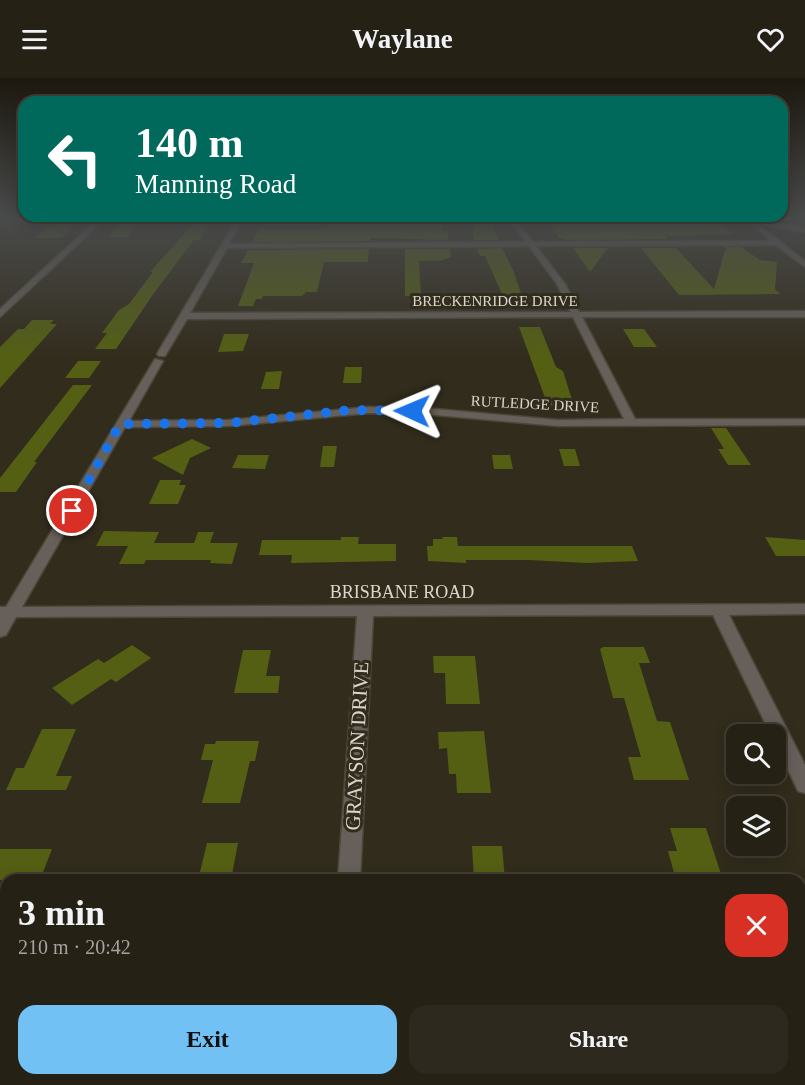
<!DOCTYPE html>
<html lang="en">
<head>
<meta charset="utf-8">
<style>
  body { margin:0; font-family:Georgia,serif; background:#2e291e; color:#f1f3f6; height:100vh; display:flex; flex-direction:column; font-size:22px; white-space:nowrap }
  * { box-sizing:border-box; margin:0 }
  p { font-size:20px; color:#a4a3a0 }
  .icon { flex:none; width:33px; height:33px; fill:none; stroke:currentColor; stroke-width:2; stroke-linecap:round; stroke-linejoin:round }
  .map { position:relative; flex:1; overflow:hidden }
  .details { position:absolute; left:0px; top:796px; width:806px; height:212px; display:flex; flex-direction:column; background:#262115; border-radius:18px 18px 0 0; box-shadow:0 3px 15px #0003,0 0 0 2px #423e34 }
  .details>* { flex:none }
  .top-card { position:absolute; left:18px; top:18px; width:770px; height:126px; border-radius:18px; box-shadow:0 3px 15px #0003,0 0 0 2px #423e34; background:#00695c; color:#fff; overflow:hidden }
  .tools { position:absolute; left:726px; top:646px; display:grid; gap:12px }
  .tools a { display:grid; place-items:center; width:60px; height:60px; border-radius:12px; background:#262115; box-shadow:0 3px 15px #0003,0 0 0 2px #423e34; font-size:30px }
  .pin { position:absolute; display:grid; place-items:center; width:51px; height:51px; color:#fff; margin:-26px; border:3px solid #fff; border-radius:50%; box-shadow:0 2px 6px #0007 }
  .me { position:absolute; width:66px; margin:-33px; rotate:271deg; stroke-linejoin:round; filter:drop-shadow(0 0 4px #0008) }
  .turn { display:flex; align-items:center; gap:21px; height:126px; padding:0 18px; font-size:27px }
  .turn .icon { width:78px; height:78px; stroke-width:2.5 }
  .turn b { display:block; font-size:42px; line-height:51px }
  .round { display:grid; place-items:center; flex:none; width:63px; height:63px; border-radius:18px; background:#2e291e }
  .head { display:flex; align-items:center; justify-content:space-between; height:102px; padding:0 18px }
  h1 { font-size:36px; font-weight:600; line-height:45px }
  .button { display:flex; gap:12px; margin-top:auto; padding:12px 18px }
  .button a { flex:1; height:69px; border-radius:18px; background:#71c1f5; color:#111; font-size:24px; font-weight:600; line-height:69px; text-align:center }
  .button a+a { background:#2e291e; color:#f1f3f6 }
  header { display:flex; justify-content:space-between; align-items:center; height:78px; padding:0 18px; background:#262115; font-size:27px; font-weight:600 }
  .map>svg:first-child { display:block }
  .building { fill:#545f13 }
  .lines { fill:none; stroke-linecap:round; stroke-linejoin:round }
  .minor-casing { stroke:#4d4738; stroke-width:3 }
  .minor { fill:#665f5a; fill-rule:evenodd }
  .route { stroke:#1a73e8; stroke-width:10; stroke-dasharray:0 18 }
  .labels { text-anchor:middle; stroke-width:6; stroke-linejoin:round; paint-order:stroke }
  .far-street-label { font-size:15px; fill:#dad6cd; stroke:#322c1c }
  .street-label { font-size:18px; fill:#dad6cd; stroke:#322c1c }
  .near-street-label { font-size:21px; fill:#dad6cd; stroke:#322c1c }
</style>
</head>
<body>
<header><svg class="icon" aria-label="menu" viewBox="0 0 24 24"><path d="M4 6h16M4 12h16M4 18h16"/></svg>Waylane<svg class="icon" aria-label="heart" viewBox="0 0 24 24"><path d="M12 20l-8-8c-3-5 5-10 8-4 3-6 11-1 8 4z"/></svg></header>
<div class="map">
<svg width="805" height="1007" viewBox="0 0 805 1007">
  <rect width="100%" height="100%" fill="#322c1c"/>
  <g class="building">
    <polygon points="199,139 215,139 200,162 194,162 154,215 116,271 95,271 107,255 102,255 119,232 129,226 153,194 150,194"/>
    <polygon points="345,139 382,142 382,139 440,139 442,153 447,153 449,162 378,160 370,160 370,163 252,164 259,151 322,151"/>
    <polygon points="606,139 611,144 627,139 713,139 733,156 665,158 668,161 567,162 559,160 549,144 550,140"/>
    <polygon points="56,142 82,142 61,160 35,160"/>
    <polygon points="472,142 489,142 499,162 474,162"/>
    <polygon points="121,145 139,145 127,159 108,159"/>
    <polygon points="726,169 741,169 760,182 777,184 775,211 780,216 679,217 641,170 676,170 714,211"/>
    <polygon points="502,170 513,192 523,221 503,218 485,178 480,178 477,171"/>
    <polygon points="573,170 608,170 590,194"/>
    <polygon points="369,171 368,184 324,184 317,214 306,214 302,218 263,218 262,221 256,221 253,228 238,228 254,185 241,185 248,172"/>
    <polygon points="405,171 450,171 451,179 440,183 419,183 421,218 405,218"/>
    <polygon points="32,242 54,242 50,246 57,246 0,310 0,269 18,251 24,251"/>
    <polygon points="519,249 540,249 556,289 563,293 574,328 548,328"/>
    <polygon points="623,251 644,251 657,269 634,269"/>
    <polygon points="224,256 249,256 243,273 218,274"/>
    <polygon points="78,283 101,283 89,300 65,300"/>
    <polygon points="345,289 362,289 361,305 343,305"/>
    <polygon points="282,293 279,311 261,311 266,294"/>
    <polygon points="73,307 92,307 34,384 37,384 16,414 0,414 0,400"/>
    <polygon points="711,350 726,350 751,387 728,387 718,371 724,371"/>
    <polygon points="192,361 211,370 190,380 183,397 152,380"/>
    <polygon points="323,368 337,368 334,389 320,389"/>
    <polygon points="559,371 575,371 580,388 564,388"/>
    <polygon points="238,377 269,377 265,391 232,390"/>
    <polygon points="492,377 510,377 513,391 494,391"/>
    <polygon points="160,402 181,402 179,407 186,407 178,426 149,426"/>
    <polygon points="104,453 159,454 154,465 194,465 198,454 214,454 210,465 238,465 232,486 210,485 211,482 146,482 144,486 119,486 128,468 96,468"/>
    <polygon points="341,459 359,459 358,466 396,466 396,483 291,485 292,477 259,477 262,462 341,462"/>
    <polygon points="442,459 457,459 458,468 632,468 638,483 586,485 529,482 466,482 466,485 428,483 427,468 433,468 433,461 443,461"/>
    <polygon points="765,459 805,462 805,478 776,478"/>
    <polygon points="132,567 151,580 116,604 111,601 72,627 52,610 98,581 104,585"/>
    <polygon points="603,569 644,569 650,585 639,585 657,643 670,644 689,702 634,702 628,679 641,679 624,620 613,620 600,571"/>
    <polygon points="243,572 271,572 266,598 280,598 278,615 234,615"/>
    <polygon points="433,578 475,578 480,626 446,626 445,595 434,595"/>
    <polygon points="42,651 76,651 56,698 72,698 66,712 6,712 16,690 24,690"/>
    <polygon points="484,653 491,715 457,715 456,696 449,696 447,670 439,671 438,654"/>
    <polygon points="216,663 259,663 255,683 250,683 240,725 202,725 213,682 201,682 205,666 215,666"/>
    <polygon points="670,750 706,750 723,802 676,802 668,773 677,773"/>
    <polygon points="207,765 238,765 231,802 198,802"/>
    <polygon points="472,768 502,768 505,802 474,802"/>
    <polygon points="0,771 52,771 40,802 0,802"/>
  </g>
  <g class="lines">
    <g class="minor-casing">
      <g id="minor">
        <polygon points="100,139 107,139 0,239 0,231"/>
        <path d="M 238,139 L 244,139 L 229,166 L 526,164 L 507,139 L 513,139 L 533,164 L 771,163 L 742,139 L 805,150 L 805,154 L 758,146 L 805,183 L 805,189 L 776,167 L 536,168 L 565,206 L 579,234 L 805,233 L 805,239 L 582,239 L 635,341 L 805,341 L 805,347 L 558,348 L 424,336 L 369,335 L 229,348 L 125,349 L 22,529 L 805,526 L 805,536 L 729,537 L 805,687 L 805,715 L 798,713 L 776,666 L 776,657 L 771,657 L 713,537 L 373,538 L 360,802 L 338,802 L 357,538 L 16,539 L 6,557 L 0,559 L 0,529 L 6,529 L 155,281 L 163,283 L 129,343 L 229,342 L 369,329 L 424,330 L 558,342 L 624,341 L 573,239 L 187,241 L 165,278 L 159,278 L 157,276 ZM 529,168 L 557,206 L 571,234 L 190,235 L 227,170 Z"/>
        <rect x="325" y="1002" width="26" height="5"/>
      </g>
    </g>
    <use href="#minor" class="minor"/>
  </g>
  <linearGradient id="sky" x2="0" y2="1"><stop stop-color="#1c180f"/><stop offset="0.5" stop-color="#494b4b"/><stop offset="1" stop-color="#494b4b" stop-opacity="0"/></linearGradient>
  <rect width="805" height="280" fill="url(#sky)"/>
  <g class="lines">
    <polyline class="route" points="72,433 120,346 229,345 351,332 412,333"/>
  </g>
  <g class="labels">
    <g class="far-street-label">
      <text x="495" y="228">BRECKENRIDGE DRIVE</text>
      <text transform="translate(535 326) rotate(3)" y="5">RUTLEDGE DRIVE</text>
    </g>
    <g class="street-label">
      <text x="402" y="520">BRISBANE ROAD</text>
    </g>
    <g class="near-street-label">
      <text transform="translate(357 668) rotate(-87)" y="7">GRAYSON DRIVE</text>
    </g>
  </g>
</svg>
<div class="tools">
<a><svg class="icon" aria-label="search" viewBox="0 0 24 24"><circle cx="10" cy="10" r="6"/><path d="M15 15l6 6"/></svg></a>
<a><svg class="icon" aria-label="layers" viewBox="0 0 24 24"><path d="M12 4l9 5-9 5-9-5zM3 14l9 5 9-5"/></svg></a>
</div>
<div class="pin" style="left:72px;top:433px;background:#d93025"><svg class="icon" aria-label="arrive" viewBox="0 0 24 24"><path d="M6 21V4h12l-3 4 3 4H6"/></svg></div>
<svg class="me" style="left:412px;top:333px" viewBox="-20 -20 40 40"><path d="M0-17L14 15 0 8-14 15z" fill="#1a73e8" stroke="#fff" stroke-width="4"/></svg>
<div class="top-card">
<div class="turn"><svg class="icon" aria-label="left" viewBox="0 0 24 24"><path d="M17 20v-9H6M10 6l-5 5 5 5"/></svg><div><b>140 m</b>Manning Road</div></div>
</div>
<section class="details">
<div class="head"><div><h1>3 min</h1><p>210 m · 20:42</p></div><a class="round" style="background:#d93025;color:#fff"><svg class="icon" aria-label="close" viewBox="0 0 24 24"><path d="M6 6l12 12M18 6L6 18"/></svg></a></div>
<div class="button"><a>Exit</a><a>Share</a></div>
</section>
</div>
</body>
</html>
